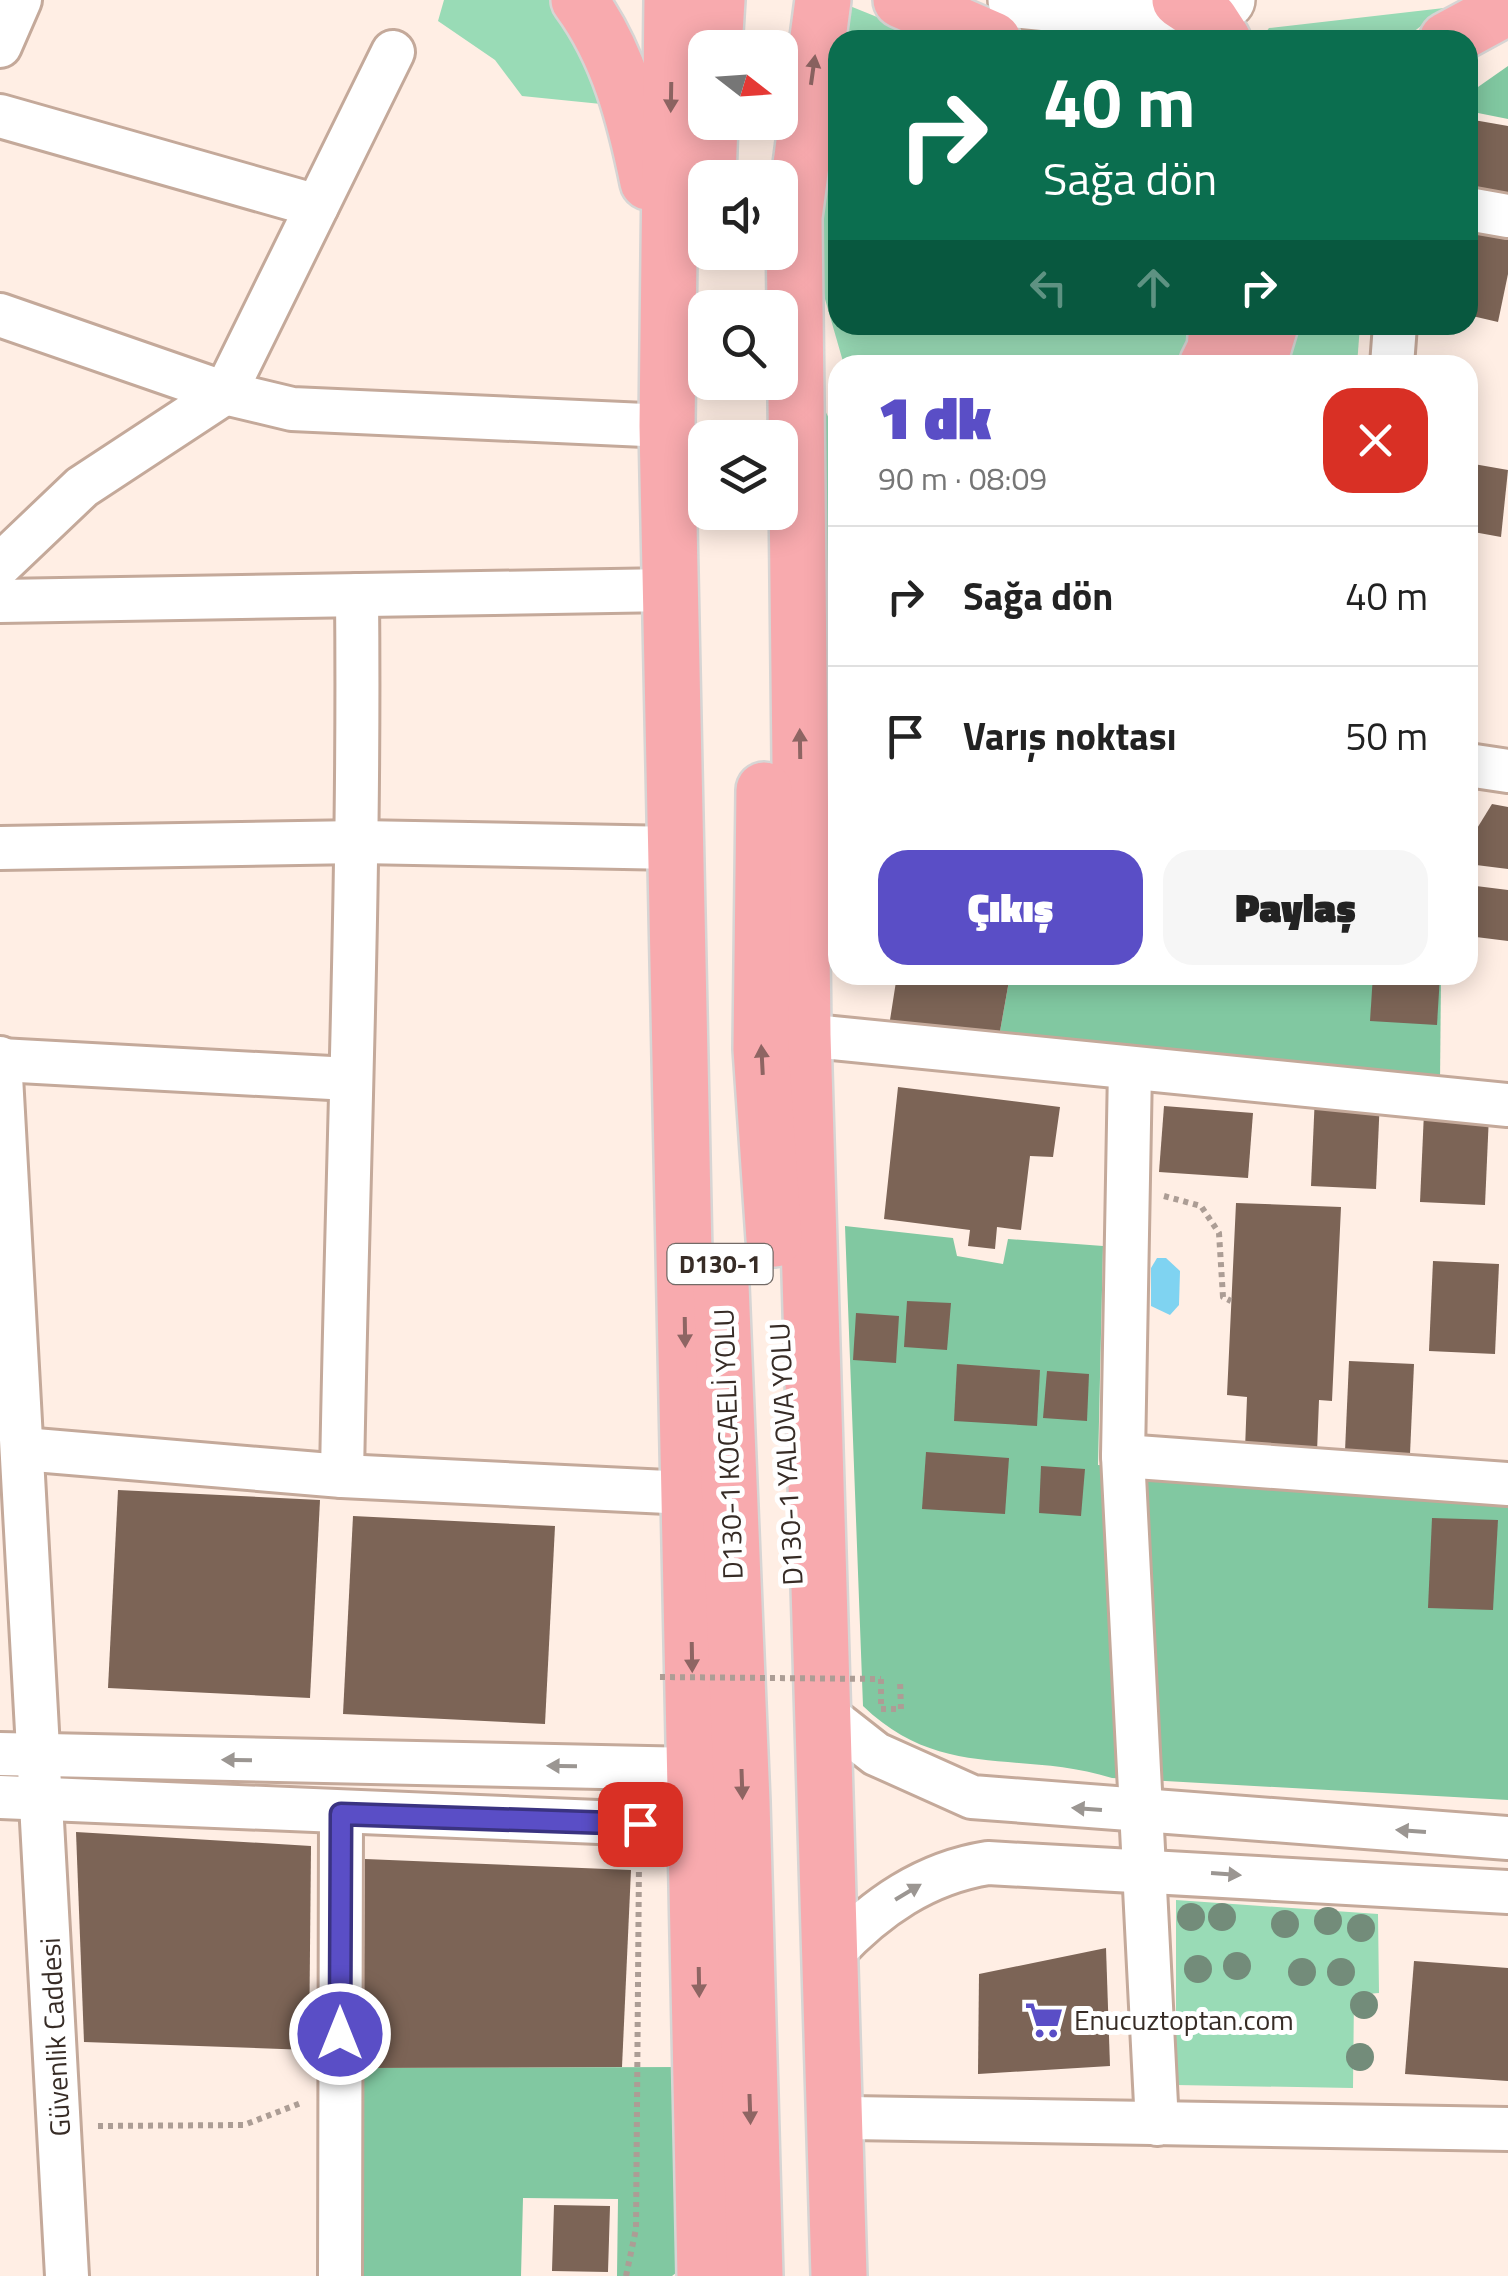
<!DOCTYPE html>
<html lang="tr">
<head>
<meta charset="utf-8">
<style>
  body { margin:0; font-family:"Titillium Web",sans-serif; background:#f6f6f6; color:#222; height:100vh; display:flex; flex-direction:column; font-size:38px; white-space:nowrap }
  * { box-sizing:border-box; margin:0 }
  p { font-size:32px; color:#767676 }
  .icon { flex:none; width:55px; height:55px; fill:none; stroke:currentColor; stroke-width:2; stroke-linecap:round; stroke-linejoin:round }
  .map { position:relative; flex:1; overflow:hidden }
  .side { position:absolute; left:828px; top:355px; width:650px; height:630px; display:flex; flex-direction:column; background:#fff; border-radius:30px; box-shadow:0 5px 25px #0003 }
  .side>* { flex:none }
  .banner { position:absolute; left:828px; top:30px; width:650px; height:305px; border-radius:30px; box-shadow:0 5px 25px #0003; background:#0b6e4f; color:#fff; overflow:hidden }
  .needle { width:65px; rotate:107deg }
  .controls { position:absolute; left:688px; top:30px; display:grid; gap:20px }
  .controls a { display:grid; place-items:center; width:110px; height:110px; border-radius:20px; background:#fff; box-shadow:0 5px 25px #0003; font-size:50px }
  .pin { position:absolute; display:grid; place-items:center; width:85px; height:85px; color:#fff; margin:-42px; border-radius:20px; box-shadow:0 5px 15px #0006 }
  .me { position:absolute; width:110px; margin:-55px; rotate:0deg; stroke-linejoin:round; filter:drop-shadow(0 0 8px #0008) }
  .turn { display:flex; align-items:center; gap:35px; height:210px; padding:0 50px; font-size:45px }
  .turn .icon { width:130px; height:130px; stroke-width:2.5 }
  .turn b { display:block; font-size:70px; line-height:85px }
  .lanes { display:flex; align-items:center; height:95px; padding:0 50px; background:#0003; justify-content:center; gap:50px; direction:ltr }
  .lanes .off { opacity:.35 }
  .round { display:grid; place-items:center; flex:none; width:105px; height:105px; border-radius:30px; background:#f6f6f6 }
  .overview { display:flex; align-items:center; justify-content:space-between; height:170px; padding:0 50px }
  h1 { font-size:60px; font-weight:800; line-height:75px; color:#5a4ec6 }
  .cta { display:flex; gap:20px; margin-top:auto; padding:20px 50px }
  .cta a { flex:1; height:115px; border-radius:30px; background:#5a4ec6; color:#fff; font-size:40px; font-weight:800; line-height:115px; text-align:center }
  .cta a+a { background:#f6f6f6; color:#222 }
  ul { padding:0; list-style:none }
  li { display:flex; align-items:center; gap:30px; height:140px; padding:0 50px; border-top:2px solid #e0e0e0 }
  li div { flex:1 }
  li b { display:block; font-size:38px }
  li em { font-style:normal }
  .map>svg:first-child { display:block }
  .green { fill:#99dbb6 }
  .forest { fill:#81c8a1 }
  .water { fill:#7fd3f1 }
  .building { fill:#7c6456 }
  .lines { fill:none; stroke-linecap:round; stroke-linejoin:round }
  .minor-casing { stroke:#c4a99a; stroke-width:48 }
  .secondary-casing { stroke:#c4a99a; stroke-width:60 }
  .trunk-casing { stroke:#d7d5d4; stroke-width:60 }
  .path { stroke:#ac9d95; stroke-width:6; stroke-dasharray:5 5; stroke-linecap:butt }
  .minor { stroke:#fff; stroke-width:42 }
  .secondary { stroke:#fff; stroke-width:55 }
  .trunk { stroke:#f8aaae; stroke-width:55 }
  .path-bridge { stroke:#ac9d95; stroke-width:6; stroke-dasharray:5 5; stroke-linecap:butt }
  .tree { fill:#738c7a }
  .oneway { fill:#8e6563 }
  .oneway2 { fill:#9b9692 }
  .route-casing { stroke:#3a3381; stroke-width:25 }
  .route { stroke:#5a4ec6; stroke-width:18 }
  .labels { text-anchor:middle; stroke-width:10; stroke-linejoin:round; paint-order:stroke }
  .shield { fill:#fff; stroke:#736b67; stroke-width:2.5 }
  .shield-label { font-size:25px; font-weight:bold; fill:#372c26 }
  .street-label { font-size:28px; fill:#372c26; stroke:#fff }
  .poi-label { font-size:28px; fill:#372c26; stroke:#fff; text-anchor:start }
</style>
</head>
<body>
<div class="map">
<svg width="1508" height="2276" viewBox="0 0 1508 2276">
  <rect width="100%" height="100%" fill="#ffeee4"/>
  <g class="green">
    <polygon points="444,0 555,0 611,105 522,96 495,60 438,21"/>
    <polygon points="835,0 934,40 838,40 838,325 1194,325 1181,365 844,365 825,299 811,221"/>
    <polygon points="1444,8 1403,40 1260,40 1269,28"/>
    <polygon points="1298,325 1360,325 1357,365 1284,365"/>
    <polygon points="816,393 837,434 838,717 822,747"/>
    <polygon points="1176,1900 1378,1914 1379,1993 1354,1995 1353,2088 1176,2085"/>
  </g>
  <g class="forest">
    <polygon points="1508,66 1508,119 1468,111 1468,94"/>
    <polygon points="1010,975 1441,975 1440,1083 999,1037"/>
    <path d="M 845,1226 L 953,1238 L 957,1256 L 1003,1264 L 1008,1239 L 1103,1246 L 1098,1465 L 1508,1497 L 1508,1800 L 1112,1778 C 1019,1749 942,1782 863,1706 Z"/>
    <polygon points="690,2067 689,2263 672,2276 617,2276 618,2199 523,2198 521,2276 357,2276 363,2068"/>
  </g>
  <polygon class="water" points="1157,1258 1166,1258 1180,1271 1179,1305 1170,1315 1151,1306 1151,1268"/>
  <g class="building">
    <polygon points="1468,119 1508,126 1508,194 1468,187"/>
    <polygon points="1468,231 1508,240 1508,274 1498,322 1468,315"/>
    <polygon points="1468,463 1508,470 1501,537 1468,531"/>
    <polygon points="1492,804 1508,807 1508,869 1468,864 1468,843"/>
    <polygon points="1468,885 1508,890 1508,941 1468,936"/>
    <polygon points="897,975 1010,975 999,1037 890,1020"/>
    <polygon points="1373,975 1440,975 1437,1025 1370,1021"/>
    <polygon points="898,1087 1060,1107 1053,1157 1030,1156 1021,1230 997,1227 995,1249 968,1246 970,1230 884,1219"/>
    <polygon points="1315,1095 1380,1098 1376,1189 1311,1186"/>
    <polygon points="1164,1106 1253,1113 1248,1178 1159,1172"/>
    <polygon points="1424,1112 1489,1115 1485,1205 1420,1202"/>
    <polygon points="1236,1203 1341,1207 1332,1401 1319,1400 1317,1452 1245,1449 1247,1397 1227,1395"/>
    <polygon points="1433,1261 1499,1264 1495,1354 1429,1351"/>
    <polygon points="907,1301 951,1303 947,1350 904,1347"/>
    <polygon points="856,1313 899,1316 896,1363 853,1360"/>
    <polygon points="1349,1361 1414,1364 1410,1454 1345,1451"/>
    <polygon points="957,1364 1040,1370 1037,1426 954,1421"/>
    <polygon points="1047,1371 1089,1374 1087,1421 1043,1418"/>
    <polygon points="926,1452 1009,1458 1005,1514 922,1509"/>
    <polygon points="1041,1466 1085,1469 1081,1516 1039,1513"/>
    <polygon points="118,1490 320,1500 310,1698 108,1688"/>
    <polygon points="353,1516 555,1526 545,1724 343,1714"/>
    <polygon points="1432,1518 1498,1520 1493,1610 1428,1608"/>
    <polygon points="76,1832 311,1846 309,2050 84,2042"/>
    <polygon points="365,1859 631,1870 622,2067 363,2068"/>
    <polygon points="1106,1948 1110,2066 978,2074 979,1974"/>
    <polygon points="1414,1961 1508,1968 1508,2081 1405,2074"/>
    <polygon points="554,2205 610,2206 608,2272 552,2271"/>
  </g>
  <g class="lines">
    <g class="minor-casing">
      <g id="minor">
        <polyline points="0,46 20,0"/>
        <polyline points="0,116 317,206"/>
        <polyline points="1468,209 1508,216"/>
        <polyline points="0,315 225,393 292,409 667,426"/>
        <polyline points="1392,365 1395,325"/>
        <polyline points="0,565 82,487 225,393 393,52"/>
        <polyline points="0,601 670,590"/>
        <polyline points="1468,765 1508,771"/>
        <polyline points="0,848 359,842 675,848"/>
        <polyline points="803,1035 1508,1105"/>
        <polyline points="0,1058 67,2276"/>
        <polyline points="0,1060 349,1079"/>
        <polyline points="1130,1068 1123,1456 1157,2124"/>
        <polyline points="23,1449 342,1476 688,1493"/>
        <polyline points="1123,1456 1508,1484"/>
        <path d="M 342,1476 C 347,1182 360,889 357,595"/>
        <polyline points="825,1714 876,1754 972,1797 1508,1838"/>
        <polyline points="0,1754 694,1769"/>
        <polyline points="0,1797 695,1826"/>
        <path d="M 833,1953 C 876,1907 925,1873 988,1863 L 1508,1892"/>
        <polyline points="832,2123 850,2118 1508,2129"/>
        <polyline points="340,2276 341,1814"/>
      </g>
    </g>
    <g class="secondary-casing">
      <polyline id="secondary" points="1016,0 1079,6 1227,0"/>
    </g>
    <g class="trunk-casing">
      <g id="trunk">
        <path d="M 579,0 C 619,54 635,118 648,182"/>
        <polyline points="672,0 667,426 705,2276"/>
        <polyline points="823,0 794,217 803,1035 839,2276"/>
        <polyline points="901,0 993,40"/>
        <polyline points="1180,0 1210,20 1223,40"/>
        <polyline points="1447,40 1508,7"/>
        <polyline points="714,48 717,0"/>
        <polyline points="708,178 710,122"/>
        <polyline points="1207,365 1215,349 1217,325"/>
        <polyline points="1258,365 1270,325"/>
        <polyline points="764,790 761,1049 774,1239"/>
        <polyline points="721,1285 742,1802 755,2276"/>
      </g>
    </g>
    <g class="path">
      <polyline points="1164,1196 1201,1206 1219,1233 1223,1297 1231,1301"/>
      <polyline points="881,1679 881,1709 901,1709 900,1681"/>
      <polyline points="98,2126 244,2125 301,2103"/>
      <polyline points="626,2276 636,2229 639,1860"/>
    </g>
    <use href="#minor" class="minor"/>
    <use href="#secondary" class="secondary"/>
    <use href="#trunk" class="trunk"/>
    <polyline class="path-bridge" points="660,1677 881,1679"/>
  </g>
  <g class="tree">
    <circle cx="1191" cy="1917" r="14"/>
    <circle cx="1222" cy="1917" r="14"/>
    <circle cx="1328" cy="1921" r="14"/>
    <circle cx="1285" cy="1924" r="14"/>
    <circle cx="1361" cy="1928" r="14"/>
    <circle cx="1237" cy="1966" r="14"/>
    <circle cx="1198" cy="1969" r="14"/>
    <circle cx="1302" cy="1972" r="14"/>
    <circle cx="1341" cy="1972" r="14"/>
    <circle cx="1364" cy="2005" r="14"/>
    <circle cx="1360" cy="2057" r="14"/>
  </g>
  <defs><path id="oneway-solid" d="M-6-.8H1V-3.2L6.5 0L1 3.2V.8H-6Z" transform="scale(2.5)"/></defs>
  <g class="oneway">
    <use href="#oneway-solid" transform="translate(813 70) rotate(-82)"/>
    <use href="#oneway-solid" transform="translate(671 97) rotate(91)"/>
    <use href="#oneway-solid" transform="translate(800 744) rotate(-91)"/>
    <use href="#oneway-solid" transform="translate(762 1060) rotate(-93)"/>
    <use href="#oneway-solid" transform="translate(685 1332) rotate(89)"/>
    <use href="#oneway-solid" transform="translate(692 1657) rotate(89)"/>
    <use href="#oneway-solid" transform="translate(742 1784) rotate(88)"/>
    <use href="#oneway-solid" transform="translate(699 1982) rotate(89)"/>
    <use href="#oneway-solid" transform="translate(750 2109) rotate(88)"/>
  </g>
  <g class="oneway2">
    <use href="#oneway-solid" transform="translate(237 1760) rotate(-179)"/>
    <use href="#oneway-solid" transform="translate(562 1766) rotate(-179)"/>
    <use href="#oneway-solid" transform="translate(1087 1809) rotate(-176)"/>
    <use href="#oneway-solid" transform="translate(1411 1831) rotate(-176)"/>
    <use href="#oneway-solid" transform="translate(1226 1874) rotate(4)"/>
    <use href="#oneway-solid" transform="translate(908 1892) rotate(-31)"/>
  </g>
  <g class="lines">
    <g class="route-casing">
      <polyline id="route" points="340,2034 341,1814 640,1824"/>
    </g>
    <use href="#route" class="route"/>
  </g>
  <defs>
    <g id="supermarket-bare" transform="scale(3)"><path d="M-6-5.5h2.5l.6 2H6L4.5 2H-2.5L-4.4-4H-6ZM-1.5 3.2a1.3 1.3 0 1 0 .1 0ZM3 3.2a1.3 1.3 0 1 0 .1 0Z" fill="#5a4ec6" stroke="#fff" stroke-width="2.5" paint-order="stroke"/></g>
  </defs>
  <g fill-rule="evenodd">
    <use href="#supermarket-bare" x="1044" y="2020"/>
  </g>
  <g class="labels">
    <rect class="shield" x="667.5" y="1244" width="105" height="40" rx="8"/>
    <g class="shield-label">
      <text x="720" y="1273">D130-1</text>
    </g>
    <g class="street-label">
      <text transform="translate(728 1444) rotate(-92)" y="10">D130-1 KOCAELİ YOLU</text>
      <text transform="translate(786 1454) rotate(-93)" y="10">D130-1 YALOVA YOLU</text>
      <text transform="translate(55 2037) rotate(-93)" y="10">Güvenlik Caddesi</text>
    </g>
    <g class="poi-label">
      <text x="1074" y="2030">Enucuztoptan.com</text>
    </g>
  </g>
</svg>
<div class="controls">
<a><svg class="needle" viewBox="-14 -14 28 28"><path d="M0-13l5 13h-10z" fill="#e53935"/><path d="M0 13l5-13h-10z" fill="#767676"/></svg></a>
<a><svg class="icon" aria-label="sound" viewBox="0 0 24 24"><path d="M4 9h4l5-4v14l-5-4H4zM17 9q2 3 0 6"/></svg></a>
<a><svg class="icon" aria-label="search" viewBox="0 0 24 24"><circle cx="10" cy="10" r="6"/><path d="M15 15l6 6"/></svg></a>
<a><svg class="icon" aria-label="layers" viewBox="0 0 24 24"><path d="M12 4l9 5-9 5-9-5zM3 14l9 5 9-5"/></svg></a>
</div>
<div class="pin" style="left:640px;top:1824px;background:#d93025"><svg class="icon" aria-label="arrive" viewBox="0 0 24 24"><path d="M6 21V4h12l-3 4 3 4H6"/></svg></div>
<svg class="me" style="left:340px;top:2034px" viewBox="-20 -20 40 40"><circle r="17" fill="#5a4ec6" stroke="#fff" stroke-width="3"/><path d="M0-11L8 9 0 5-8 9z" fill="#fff"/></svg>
<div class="banner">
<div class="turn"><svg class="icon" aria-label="right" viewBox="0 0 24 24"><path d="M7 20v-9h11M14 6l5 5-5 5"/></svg><div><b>40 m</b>Sağa dön</div></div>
<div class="lanes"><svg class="icon off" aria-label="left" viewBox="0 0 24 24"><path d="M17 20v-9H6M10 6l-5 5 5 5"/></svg><svg class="icon off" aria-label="ahead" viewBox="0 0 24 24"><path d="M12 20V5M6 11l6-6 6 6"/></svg><svg class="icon" aria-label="right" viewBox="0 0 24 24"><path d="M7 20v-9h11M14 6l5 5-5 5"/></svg></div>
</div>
<section class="side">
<div class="overview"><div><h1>1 dk</h1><p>90 m · 08:09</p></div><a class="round" style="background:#d93025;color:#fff"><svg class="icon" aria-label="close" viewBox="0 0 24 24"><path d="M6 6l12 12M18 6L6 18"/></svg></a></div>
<ul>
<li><svg class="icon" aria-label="right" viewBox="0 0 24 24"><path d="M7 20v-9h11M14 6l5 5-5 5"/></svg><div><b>Sağa dön</b></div><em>40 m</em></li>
<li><svg class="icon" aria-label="arrive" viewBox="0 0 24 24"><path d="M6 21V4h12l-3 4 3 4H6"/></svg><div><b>Varış noktası</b></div><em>50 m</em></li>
</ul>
<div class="cta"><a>Çıkış</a><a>Paylaş</a></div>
</section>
</div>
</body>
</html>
